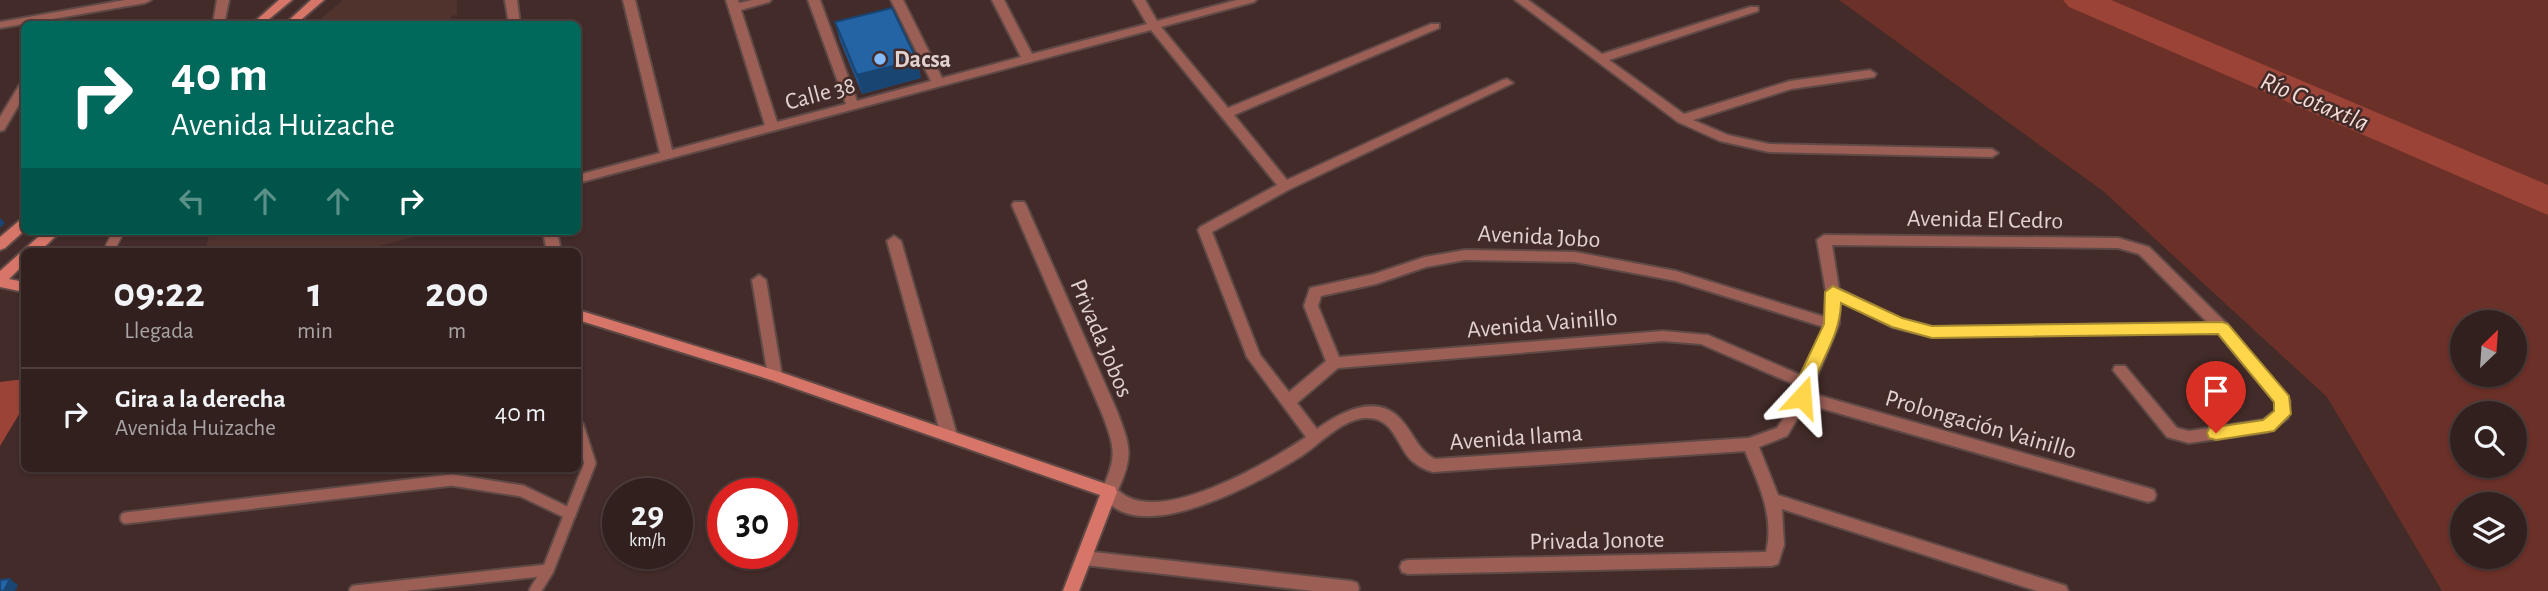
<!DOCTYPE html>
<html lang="es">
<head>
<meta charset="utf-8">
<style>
  body { margin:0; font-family:"Alegreya Sans",sans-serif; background:#3a2827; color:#f1f3f6; height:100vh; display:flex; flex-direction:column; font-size:26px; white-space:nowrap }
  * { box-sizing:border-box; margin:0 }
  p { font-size:23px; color:#a8a3a4 }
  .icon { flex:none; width:38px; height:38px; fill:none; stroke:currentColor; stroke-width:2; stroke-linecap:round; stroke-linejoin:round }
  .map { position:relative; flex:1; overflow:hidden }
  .panel { position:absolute; left:21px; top:248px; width:560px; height:224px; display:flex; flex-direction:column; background:#32201e; border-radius:10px; box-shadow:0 2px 5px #0004,0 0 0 2px #4d3e3c }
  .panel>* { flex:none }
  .guide { position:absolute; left:21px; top:21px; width:560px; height:214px; border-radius:10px; box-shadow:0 2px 5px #0004,0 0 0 2px #4d3e3c; background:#00695c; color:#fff; overflow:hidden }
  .needle { width:46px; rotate:25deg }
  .fabs { position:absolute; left:2450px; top:310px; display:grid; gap:14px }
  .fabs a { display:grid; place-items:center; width:77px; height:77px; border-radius:50%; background:#32201e; box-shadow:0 2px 5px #0004,0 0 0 2px #4d3e3c; font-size:35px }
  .speed { position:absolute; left:602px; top:478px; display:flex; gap:14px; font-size:35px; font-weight:700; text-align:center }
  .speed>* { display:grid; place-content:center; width:91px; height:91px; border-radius:50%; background:#32201e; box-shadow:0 2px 5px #0004,0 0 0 2px #4d3e3c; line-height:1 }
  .speed small { font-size:18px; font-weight:400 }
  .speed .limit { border:10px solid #d22; background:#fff; color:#111 }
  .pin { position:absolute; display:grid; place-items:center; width:60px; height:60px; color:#fff; margin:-72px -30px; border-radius:50% 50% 50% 0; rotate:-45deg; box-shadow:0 0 7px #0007 }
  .pin .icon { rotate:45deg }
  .me { position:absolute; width:77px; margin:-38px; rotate:19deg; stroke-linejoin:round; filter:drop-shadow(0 0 5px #0008) }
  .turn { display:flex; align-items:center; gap:24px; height:147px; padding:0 35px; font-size:32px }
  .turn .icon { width:91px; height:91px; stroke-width:2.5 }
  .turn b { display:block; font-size:49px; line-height:60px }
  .lanes { display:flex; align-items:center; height:66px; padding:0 35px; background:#0003; justify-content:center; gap:35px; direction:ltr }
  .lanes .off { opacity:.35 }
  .eta { display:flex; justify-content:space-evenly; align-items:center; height:119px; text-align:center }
  .eta b { font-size:42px; font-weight:700; line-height:49px }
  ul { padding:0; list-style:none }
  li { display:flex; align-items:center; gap:21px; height:91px; padding:0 35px; border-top:2px solid #4d3e3c }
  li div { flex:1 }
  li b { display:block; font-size:26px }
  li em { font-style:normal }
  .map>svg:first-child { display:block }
  .built { fill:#51332e }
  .green { fill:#6b3028; fill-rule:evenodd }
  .water { fill:#9b4337 }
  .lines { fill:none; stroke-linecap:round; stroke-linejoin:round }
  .river { fill:#9b4337; fill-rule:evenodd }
  .lane-far1-casing { stroke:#5f4946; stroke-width:13 }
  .lane-casing { stroke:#5f4946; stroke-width:15 }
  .street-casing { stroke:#5f4946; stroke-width:4 }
  .secondary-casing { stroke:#5f4946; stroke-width:4 }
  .lane-far1 { stroke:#9c5f56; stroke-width:10 }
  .lane { stroke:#9c5f56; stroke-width:11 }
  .street { fill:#9c5f56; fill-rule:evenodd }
  .secondary { fill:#d77668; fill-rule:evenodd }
  .wall { fill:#1f558d }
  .shaded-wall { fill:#194573 }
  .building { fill:#2463a4; stroke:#194573; stroke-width:2 }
  .route { fill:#ffd54a; stroke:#a68a30; stroke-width:2 }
  .poi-dot { fill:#84bcfb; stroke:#422b28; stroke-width:2.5 }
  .labels { text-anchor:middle; stroke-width:5; stroke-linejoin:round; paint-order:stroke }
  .poi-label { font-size:24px; font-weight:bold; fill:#e1d2d0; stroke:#422b28; text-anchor:start }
  .street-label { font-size:24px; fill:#e1d2d0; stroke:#422b28 }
  .water-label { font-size:26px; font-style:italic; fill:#f5dbd6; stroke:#422b28 }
</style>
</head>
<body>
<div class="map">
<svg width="2548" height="591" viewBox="0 0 2548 591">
  <rect width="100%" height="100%" fill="#422b28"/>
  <g class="built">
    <polygon points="343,0 457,0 457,15 451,16 451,24 315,24"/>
    <polygon points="210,231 436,231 356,252 205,252"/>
  </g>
  <path class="green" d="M 1839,0 L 2548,0 L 2548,591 L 2442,591 L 2327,397 L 2103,191 ZM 2462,322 L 2515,322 L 2515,374 L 2462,374 ZM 2462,413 L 2515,413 L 2515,466 L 2462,466 ZM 2462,504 L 2515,504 L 2515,556 L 2462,556 Z"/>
  <polygon class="water" points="24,379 24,406 0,446 0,382"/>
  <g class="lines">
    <polygon class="river" points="2063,0 2111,0 2548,185 2548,215 2069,7"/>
    <g class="lane-far1-casing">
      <polyline id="lane-far1" points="113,252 111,246 119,231"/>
    </g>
    <g class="lane-casing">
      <g id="lane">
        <polyline points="126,518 452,480 522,491 570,514"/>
        <polyline points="355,591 548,570"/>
        <polyline points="535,591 548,570 590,463 578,426"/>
      </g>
    </g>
    <g class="street-casing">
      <g id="street">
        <polygon points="125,0 151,0 145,3 0,28 0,22"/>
        <polygon points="217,0 229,0 224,24 213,24"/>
        <polygon points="505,0 517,0 520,24 509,24"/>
        <path d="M 623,0 L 635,0 L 672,150 L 765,125 L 726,0 L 738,0 L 739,3 L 752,0 L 771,0 L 769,2 L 741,10 L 777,122 L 846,104 L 808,0 L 820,0 L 857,101 L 931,81 L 891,0 L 903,0 L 942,78 L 1021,57 L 992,0 L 1004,0 L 1032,54 L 1147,24 L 1133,0 L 1145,0 L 1157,21 L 1237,0 L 1256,0 L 1254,2 L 1161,27 L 1228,108 L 1431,24 L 1439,24 L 1439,28 L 1234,115 L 1287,180 L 1503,80 L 1507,79 L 1513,83 L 1290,189 L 1212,232 L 1260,355 L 1289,392 L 1326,361 L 1304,306 L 1310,288 L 1374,274 L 1425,257 L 1465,250 L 1575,252 L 1676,271 L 1825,317 L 1826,292 L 1817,240 L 1824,235 L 2118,238 L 2149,247 L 2227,324 L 2290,401 L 2288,418 L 2267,432 L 2189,443 L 2167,437 L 2113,370 L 2115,366 L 2125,366 L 2177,428 L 2189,431 L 2263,420 L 2275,411 L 2275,402 L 2218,333 L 1932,337 L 1892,327 L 1840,301 L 1839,324 L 1810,393 L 2148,488 L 2154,490 L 2156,495 L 2154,500 L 2148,502 L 1806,404 L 1787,436 L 1759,447 L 1778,495 L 2060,584 L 2066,586 L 2068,591 L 2037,591 L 1782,509 L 1784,545 L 1778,564 L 1772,566 L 1408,574 L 1402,572 L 1400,567 L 1402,562 L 1408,560 L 1766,552 C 1775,517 1758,482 1745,451 L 1433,472 C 1425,470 1416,465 1410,459 C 1396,443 1393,418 1367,418 C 1343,418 1321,443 1303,455 C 1264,480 1133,554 1101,492 C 1118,456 1115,447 1101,411 L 1012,205 L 1014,202 L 1024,202 L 1026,205 L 1117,411 C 1130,446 1134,455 1118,490 C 1157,529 1269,462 1306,437 L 1247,357 L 1198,230 L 1200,227 L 1277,185 L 1151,30 L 578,183 L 578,175 L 660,153 ZM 1832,245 L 2118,248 L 2139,254 L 2208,323 L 1932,327 L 1901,319 L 1839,289 ZM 1465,260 L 1575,262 L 1676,281 L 1824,327 L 1803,376 L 1708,335 L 1663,331 L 1339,357 L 1318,306 L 1321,296 L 1376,284 L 1426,267 ZM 1663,341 L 1701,344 L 1798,386 L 1787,413 L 1777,428 L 1749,438 L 1435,459 C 1418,450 1415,436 1403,422 C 1379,392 1342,411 1317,429 L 1297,403 L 1338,368 Z"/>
        <polygon points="1515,0 1528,0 1602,54 1750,7 1758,7 1758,11 1609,60 1684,114 1790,81 1870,70 1876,74 1874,77 1791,89 1693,120 1728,135 1769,144 1992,149 1998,153 1992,157 1769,152 1720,141 1678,122"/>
        <polygon points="24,83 24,96 4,130 0,131 0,117 20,84"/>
        <polygon points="543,231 557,231 561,252 547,252"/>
        <polygon points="894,236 901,241 957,435 954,439 949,441 944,439 941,435 887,241"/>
        <polygon points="759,275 766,280 782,376 780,380 770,380 768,376 752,280"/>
        <polygon points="1084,551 1351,581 1357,583 1359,588 1358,591 1313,591 1084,565 1078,563 1076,558 1078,553"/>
      </g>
    </g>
    <g class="secondary-casing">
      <g id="secondary">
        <polygon points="279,0 292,0 263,24 252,24"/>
        <polygon points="311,0 324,0 296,24 285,24"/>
        <polygon points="24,219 24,231 5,248 0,250 0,237 19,221"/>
        <polygon points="45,231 61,231 39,252 24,252 24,264 9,279 24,282 24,292 0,287 0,271"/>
        <polygon points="578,310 780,372 1115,487 1117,492 1079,591 1063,591 1100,495 771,380 578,320"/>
      </g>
    </g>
    <use href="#lane-far1" class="lane-far1"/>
    <use href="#lane" class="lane"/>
    <use href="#street" class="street"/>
    <use href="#secondary" class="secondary"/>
  </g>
  <polygon class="wall" points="835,22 917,60 921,78 862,94 840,41"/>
  <g class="shaded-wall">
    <polygon points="917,60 921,78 862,94 857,75"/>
    <polygon points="0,218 5,223 0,228"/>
    <polygon points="10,579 18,585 15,591 4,591"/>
  </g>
  <g class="building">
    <polygon points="892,8 917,60 857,75 835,22"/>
    <polygon points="10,579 4,591 0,591 0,580"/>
  </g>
  <path class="route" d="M 1833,286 L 1902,318 L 1932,326 L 2222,322 L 2228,324 L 2289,396 L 2291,414 L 2274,431 L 2216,440 L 2209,438 L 2207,433 L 2209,428 L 2263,420 L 2274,411 L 2274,402 L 2218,334 L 1932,338 L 1892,327 L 1841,303 C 1840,339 1817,363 1810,397 L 1802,404 L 1793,397 L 1796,383 L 1824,324 L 1825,292 Z"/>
  <circle class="poi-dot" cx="880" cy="59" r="7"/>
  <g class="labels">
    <g class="poi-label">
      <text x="894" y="67">Dacsa</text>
    </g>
    <g class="street-label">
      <text transform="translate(820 93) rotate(-15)" y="8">Calle 38</text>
      <text transform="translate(1985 219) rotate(1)" y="8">Avenida El Cedro</text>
      <text transform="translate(1539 236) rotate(3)" y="8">Avenida Jobo</text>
      <text transform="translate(1542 323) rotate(-5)" y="8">Avenida Vainillo</text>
      <text transform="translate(1102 338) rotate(67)" y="8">Privada Jobos</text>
      <text transform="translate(1981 424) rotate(16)" y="8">Prolongación Vainillo</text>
      <text transform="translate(1516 437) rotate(-4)" y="8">Avenida Ilama</text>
      <text transform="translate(1597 540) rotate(-1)" y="8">Privada Jonote</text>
    </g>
    <g class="water-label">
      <text transform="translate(2315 101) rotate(23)" y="9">Río Cotaxtla</text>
    </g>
  </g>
</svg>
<div class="fabs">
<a><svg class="needle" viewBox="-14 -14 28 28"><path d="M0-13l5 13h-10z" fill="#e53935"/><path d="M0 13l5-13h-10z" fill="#a8a3a4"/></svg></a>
<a><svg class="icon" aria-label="search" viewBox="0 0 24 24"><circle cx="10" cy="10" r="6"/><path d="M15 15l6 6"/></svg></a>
<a><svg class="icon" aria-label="layers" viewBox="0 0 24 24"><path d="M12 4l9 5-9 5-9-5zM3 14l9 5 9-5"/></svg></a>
</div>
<div class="speed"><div>29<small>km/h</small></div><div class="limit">30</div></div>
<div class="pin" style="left:2216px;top:433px;background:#d93025"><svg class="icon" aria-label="arrive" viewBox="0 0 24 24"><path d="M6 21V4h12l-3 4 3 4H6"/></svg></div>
<svg class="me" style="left:1802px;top:397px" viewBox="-20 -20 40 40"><path d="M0-17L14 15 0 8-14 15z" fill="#ffd54a" stroke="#fff" stroke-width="4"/></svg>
<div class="guide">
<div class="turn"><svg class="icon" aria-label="right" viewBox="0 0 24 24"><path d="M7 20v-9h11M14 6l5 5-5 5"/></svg><div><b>40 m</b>Avenida Huizache</div></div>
<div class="lanes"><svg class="icon off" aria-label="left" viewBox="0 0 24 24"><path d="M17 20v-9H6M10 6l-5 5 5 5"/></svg><svg class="icon off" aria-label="ahead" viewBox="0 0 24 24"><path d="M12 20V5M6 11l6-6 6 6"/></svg><svg class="icon off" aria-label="ahead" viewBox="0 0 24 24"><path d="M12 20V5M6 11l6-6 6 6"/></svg><svg class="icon" aria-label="right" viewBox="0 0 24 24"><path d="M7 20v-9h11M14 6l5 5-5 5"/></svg></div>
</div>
<section class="panel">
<div class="eta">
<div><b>09:22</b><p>Llegada</p></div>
<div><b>1</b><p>min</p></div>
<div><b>200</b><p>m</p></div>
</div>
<ul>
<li><svg class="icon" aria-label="right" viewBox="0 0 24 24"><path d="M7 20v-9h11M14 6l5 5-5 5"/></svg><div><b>Gira a la derecha</b><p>Avenida Huizache</p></div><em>40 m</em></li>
</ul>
</section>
</div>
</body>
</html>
